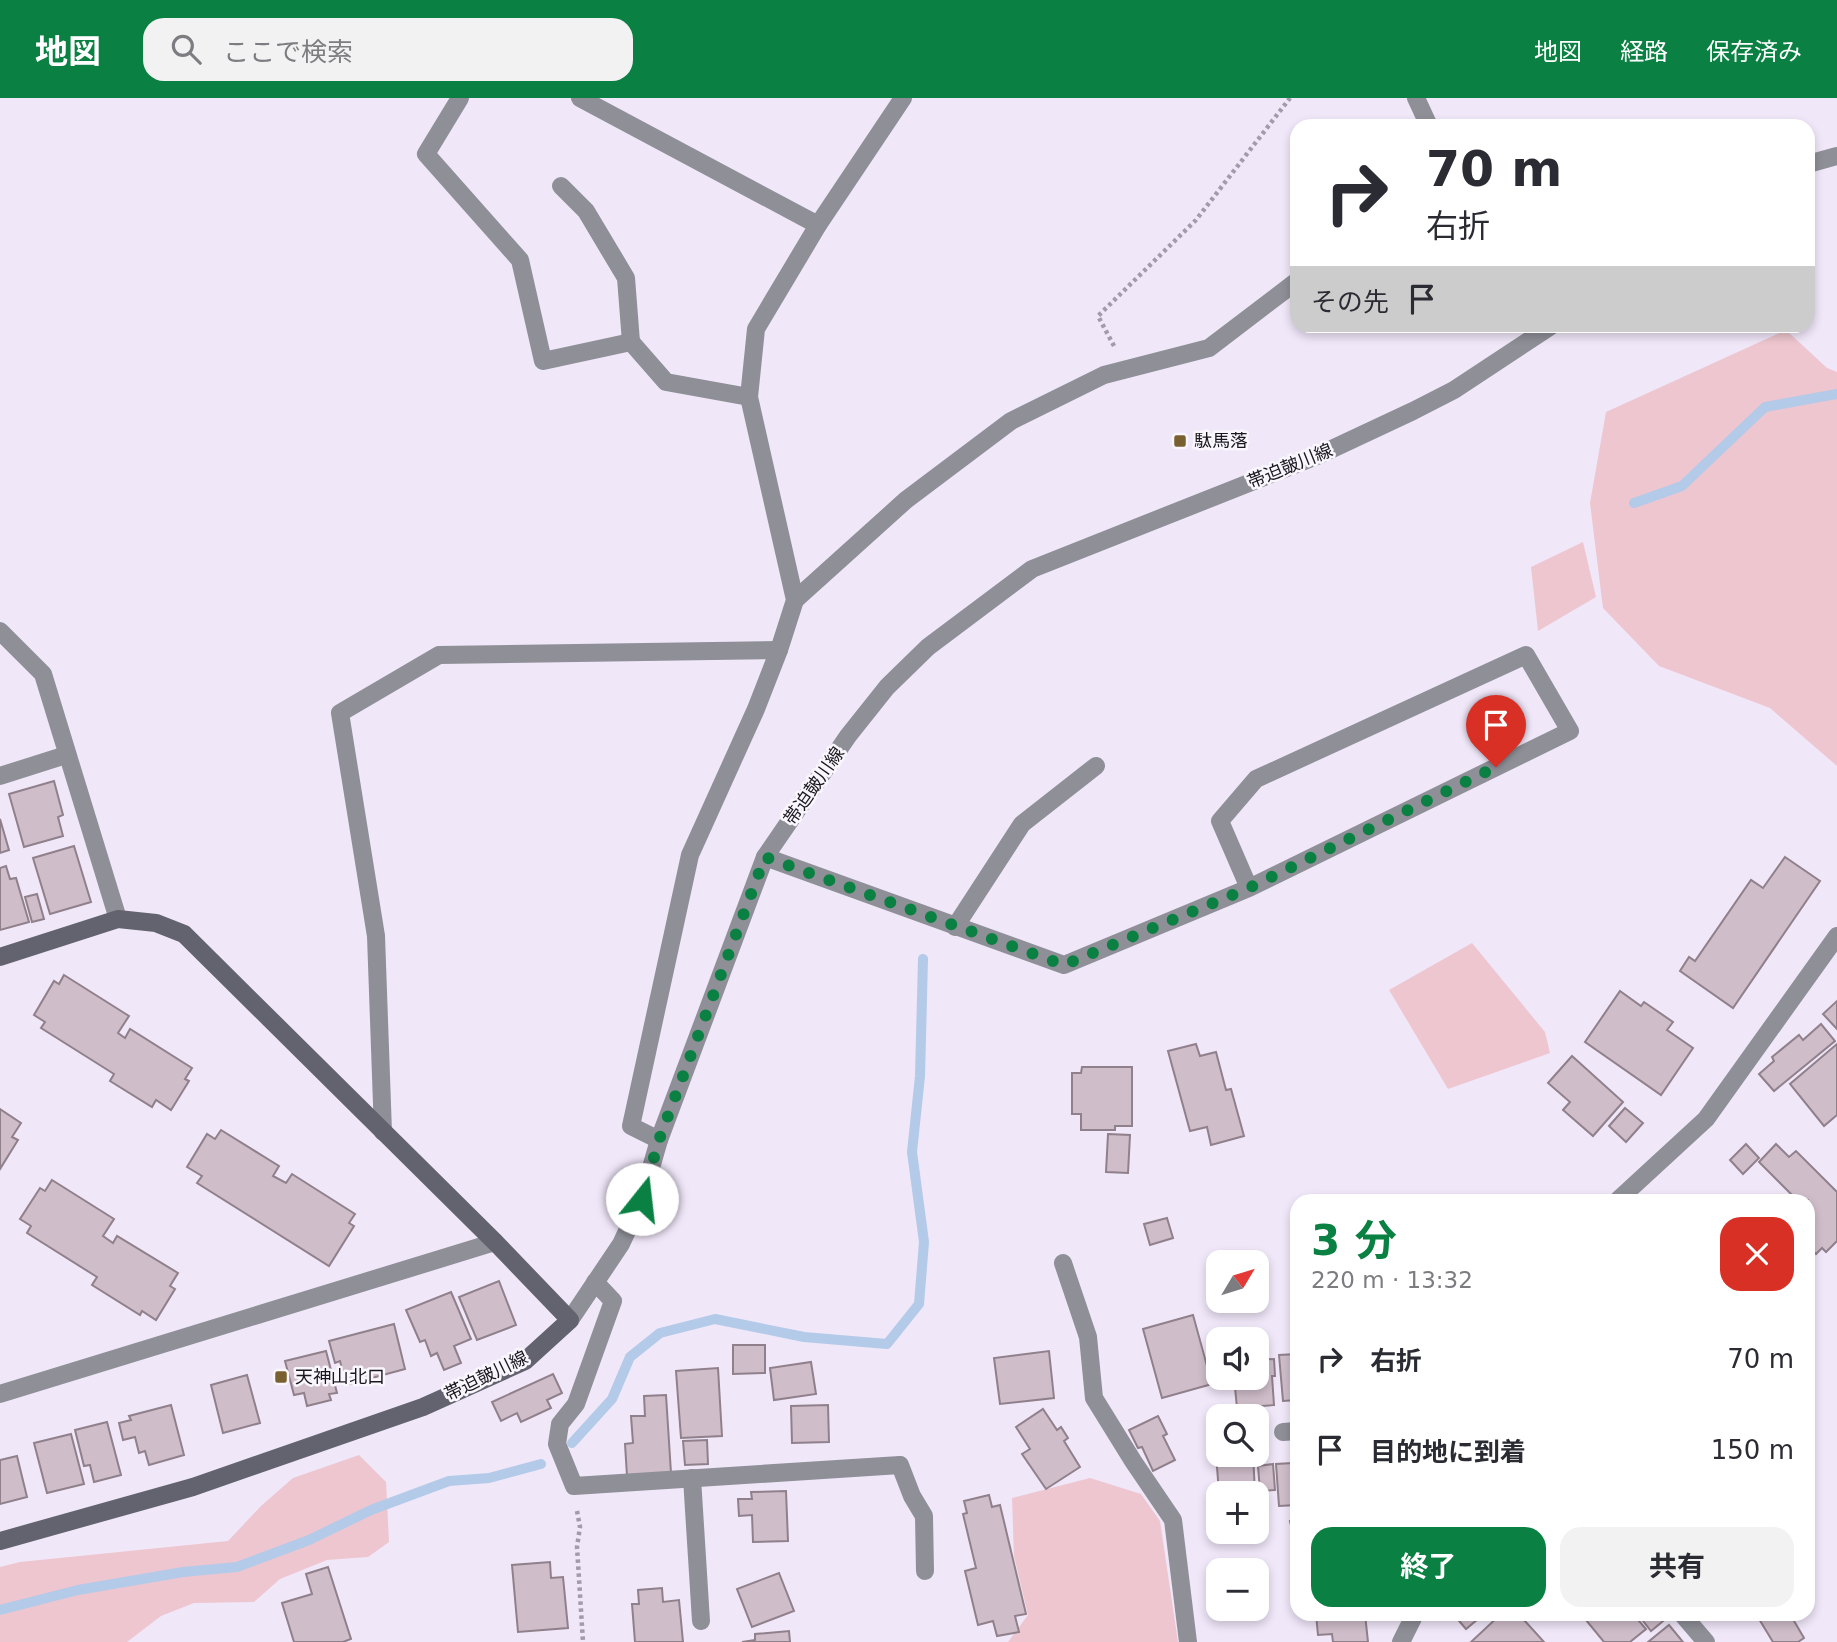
<!DOCTYPE html>
<html lang="ja">
<head>
<meta charset="utf-8">
<style>
  body { margin:0; font-family:"DejaVu Sans","Noto Sans JP",sans-serif; background:#f2f2f3; color:#2b2b33; height:100vh; display:flex; flex-direction:column; font-size:26px; white-space:nowrap }
  * { box-sizing:border-box; margin:0 }
  p { font-size:23px; color:#7c7c81 }
  .icon { flex:none; width:38px; height:38px; fill:none; stroke:currentColor; stroke-width:2; stroke-linecap:round; stroke-linejoin:round }
  .map { position:relative; flex:1; overflow:hidden }
  .sheet { position:absolute; left:1290px; top:1096px; width:525px; height:427px; display:flex; flex-direction:column; background:#fff; border-radius:21px; box-shadow:0 4px 10px #0003 }
  .sheet>* { flex:none }
  .banner { position:absolute; left:1290px; top:21px; width:525px; height:214px; border-radius:21px; box-shadow:0 4px 10px #0003; background:#fff; color:#2b2b33; overflow:hidden }
  .needle { width:46px; rotate:52deg }
  .tools { position:absolute; left:1206px; top:1152px; display:grid; gap:14px }
  .tools a { display:grid; place-items:center; width:63px; height:63px; border-radius:14px; background:#fff; box-shadow:0 4px 10px #0003; font-size:35px }
  .pin { position:absolute; display:grid; place-items:center; width:60px; height:60px; color:#fff; margin:-72px -30px; border-radius:50% 50% 50% 0; rotate:-45deg; box-shadow:0 0 7px #0007 }
  .pin .icon { rotate:45deg }
  .me { position:absolute; width:77px; margin:-38px; rotate:16deg; stroke-linejoin:round; filter:drop-shadow(0 0 5px #0008) }
  .turn { display:flex; align-items:center; gap:24px; height:147px; padding:0 21px; font-size:32px }
  .turn .icon { width:91px; height:91px; stroke-width:2.5 }
  .turn b { display:block; font-size:49px; line-height:60px }
  .then { display:flex; align-items:center; height:66px; padding:0 21px; background:#0003; gap:14px; font-size:26px }
  .round { display:grid; place-items:center; flex:none; width:74px; height:74px; border-radius:21px; background:#f2f2f3 }
  .head { display:flex; align-items:center; justify-content:space-between; height:119px; padding:0 21px }
  h1 { font-size:42px; font-weight:700; line-height:52px; color:#0b8043 }
  .cta { display:flex; gap:14px; margin-top:auto; padding:14px 21px }
  .cta a { flex:1; height:80px; border-radius:21px; background:#0b8043; color:#fff; font-size:28px; font-weight:700; line-height:80px; text-align:center }
  .cta a+a { background:#f2f2f3; color:#2b2b33 }
  ul { padding:0; list-style:none }
  li { display:flex; align-items:center; gap:21px; height:91px; padding:0 21px }
  li div { flex:1 }
  li b { display:block; font-size:26px }
  li em { font-style:normal }
  header { display:flex; align-items:center; gap:42px; box-sizing:border-box; height:98px; padding:0 35px; background:#0b8043; color:#fff }
  header strong { font-size:33px }
  nav { display:flex; gap:38px; margin-inline-start:auto; font-size:24px }
  .search { width:490px; height:63px; background:#f2f2f3; display:flex; align-items:center; gap:18px; box-sizing:border-box; padding:0 24px; border-radius:21px; color:#7c7c81; font-size:26px }
  .map>svg:first-child { display:block }
  .green { fill:#eec6cf }
  .lines { fill:none; stroke-linecap:round; stroke-linejoin:round }
  .stream { stroke:#b3cae8; stroke-width:10 }
  .building { fill:#cfbdca; stroke:#90808b; stroke-width:2 }
  .path { stroke:#a29ba9; stroke-width:4.5; stroke-dasharray:3.5 3.5; stroke-linecap:butt }
  .lane { stroke:#8e8f97; stroke-width:18 }
  .street { stroke:#8e8f97; stroke-width:18 }
  .secondary { stroke:#62636e; stroke-width:18 }
  .route { stroke:#0b8043; stroke-width:12; stroke-dasharray:0 21.6 }
  .poi-dot { fill:#786031; stroke:#faf6fe; stroke-width:2.5 }
  .labels { text-anchor:middle; stroke-width:5; stroke-linejoin:round; paint-order:stroke }
  .poi-label { font-size:18px; fill:#1a171d; stroke:#faf6fe; text-anchor:start }
  .street-label { font-size:18px; fill:#1a171d; stroke:#faf6fe }
</style>
</head>
<body>
<header>
<strong>地図</strong>
<div class="search"><svg class="icon" aria-label="search" viewBox="0 0 24 24"><circle cx="10" cy="10" r="6"/><path d="M15 15l6 6"/></svg>ここで検索</div>
<nav><a>地図</a><a>経路</a><a>保存済み</a></nav>
</header>
<div class="map">
<svg width="1837" height="1544" viewBox="0 0 1837 1544">
  <rect width="100%" height="100%" fill="#f0e7f9"/>
  <g class="green">
    <polygon points="1786,232 1827,270 1837,274 1837,668 1770,610 1659,568 1603,510 1590,405 1606,314"/>
    <polygon points="1583,444 1596,499 1538,533 1531,469"/>
    <polygon points="1472,845 1545,934 1550,955 1448,991 1389,892"/>
    <polygon points="359,1357 386,1384 389,1444 368,1459 327,1462 280,1481 254,1504 194,1505 161,1518 127,1544 0,1544 0,1469 20,1464 228,1443 261,1408 293,1380"/>
    <polygon points="1090,1380 1141,1396 1160,1423 1178,1544 1008,1544 1028,1517 1014,1458 1012,1400"/>
  </g>
  <g class="lines">
    <g class="stream">
      <polyline points="1634,405 1682,388 1765,309 1837,296"/>
      <polyline points="572,1345 612,1301 630,1259 660,1235 715,1221 804,1239 887,1246 919,1206 924,1144 912,1054 920,978 923,861"/>
      <polyline points="0,1512 78,1492 183,1474 237,1469 309,1442 371,1412 449,1383 489,1380 541,1366"/>
    </g>
  </g>
  <g class="building">
    <polygon points="54,683 63,717 58,719 63,738 24,749 9,696"/>
    <polygon points="0,721 9,752 0,755"/>
    <polygon points="74,748 91,804 50,816 33,760"/>
    <polygon points="1785,759 1820,783 1733,910 1680,873 1689,859 1695,863 1751,782 1763,790"/>
    <polygon points="6,768 10,781 16,780 29,824 0,832 0,770"/>
    <polygon points="37,796 44,821 32,824 25,799"/>
    <polygon points="64,877 129,918 118,935 125,940 130,931 192,970 185,981 189,983 171,1012 156,1002 152,1009 110,983 114,976 41,930 45,924 34,917 54,883 59,886"/>
    <polygon points="1620,893 1641,908 1644,904 1673,924 1667,932 1693,950 1661,997 1585,944"/>
    <polygon points="1837,903 1837,931 1823,916"/>
    <polygon points="1821,926 1835,943 1774,993 1759,976 1774,963 1772,959 1799,937 1803,942"/>
    <polygon points="1196,946 1200,958 1216,954 1226,992 1231,991 1244,1038 1211,1047 1207,1029 1190,1033 1168,953"/>
    <polygon points="1837,946 1837,1017 1824,1028 1790,986"/>
    <polygon points="1572,958 1623,1004 1593,1038 1563,1012 1570,1004 1548,985"/>
    <polygon points="1082,969 1132,969 1132,1028 1115,1028 1115,1032 1081,1032 1081,1016 1072,1016 1072,975 1081,975"/>
    <polygon points="1625,1010 1643,1025 1626,1044 1609,1028"/>
    <polygon points="0,1011 21,1025 12,1039 18,1042 0,1071"/>
    <polygon points="221,1032 279,1068 273,1078 286,1085 292,1076 355,1116 349,1125 354,1128 329,1168 197,1085 202,1078 187,1069 207,1036 215,1041"/>
    <polygon points="1108,1036 1130,1037 1128,1075 1106,1074"/>
    <polygon points="1746,1046 1759,1060 1743,1076 1730,1062"/>
    <polygon points="1776,1046 1789,1059 1796,1053 1837,1094 1837,1143 1826,1154 1822,1150 1816,1156 1808,1148 1808,1102 1788,1102 1793,1098 1759,1064"/>
    <polygon points="52,1082 114,1121 103,1138 113,1145 117,1138 178,1175 170,1188 175,1191 156,1222 142,1213 140,1217 92,1187 97,1179 27,1135 31,1128 20,1121 40,1090 45,1093"/>
    <polygon points="1167,1120 1173,1140 1150,1147 1144,1126"/>
    <polygon points="499,1183 516,1227 477,1242 459,1199"/>
    <polygon points="451,1194 471,1241 454,1248 461,1265 444,1272 437,1255 431,1258 425,1242 420,1244 406,1212"/>
    <polygon points="1193,1217 1212,1286 1162,1300 1143,1231"/>
    <polygon points="394,1226 405,1271 346,1287 340,1263 335,1265 329,1243"/>
    <polygon points="733,1247 765,1247 765,1275 733,1276"/>
    <polygon points="326,1253 337,1295 329,1296 331,1302 307,1308 304,1295 294,1297 285,1263"/>
    <polygon points="1049,1253 1054,1300 1000,1306 994,1260"/>
    <polygon points="1297,1256 1297,1302 1283,1303 1279,1257"/>
    <polygon points="1274,1261 1275,1278 1272,1278 1274,1307 1237,1310 1234,1279 1256,1279 1256,1262"/>
    <polygon points="811,1264 816,1296 774,1302 770,1270"/>
    <polygon points="718,1270 722,1338 681,1340 676,1273"/>
    <polygon points="553,1276 562,1295 547,1302 551,1310 521,1324 517,1315 501,1323 492,1304"/>
    <polygon points="247,1277 260,1325 223,1335 211,1287"/>
    <polygon points="666,1297 671,1375 627,1378 625,1346 633,1345 631,1318 645,1318 644,1298"/>
    <polygon points="171,1307 184,1357 149,1367 145,1353 139,1355 135,1339 123,1342 119,1325 131,1322 129,1318"/>
    <polygon points="828,1307 829,1344 792,1345 791,1308"/>
    <polygon points="1043,1311 1057,1332 1061,1329 1068,1340 1064,1343 1080,1369 1046,1391 1022,1356 1030,1351 1016,1329"/>
    <polygon points="1247,1313 1247,1318 1223,1318 1223,1315"/>
    <polygon points="1158,1318 1167,1336 1163,1338 1175,1362 1153,1373 1142,1349 1138,1350 1129,1332"/>
    <polygon points="107,1324 121,1377 94,1384 90,1367 84,1368 75,1332"/>
    <polygon points="71,1336 84,1386 47,1395 34,1345"/>
    <polygon points="707,1342 708,1366 685,1367 683,1343"/>
    <polygon points="1292,1352 1297,1352 1297,1407 1279,1408 1276,1366 1293,1365"/>
    <polygon points="1216,1356 1253,1356 1255,1395 1219,1395"/>
    <polygon points="17,1358 27,1399 0,1406 0,1362"/>
    <polygon points="1273,1366 1275,1392 1260,1393 1258,1368"/>
    <polygon points="786,1393 788,1443 753,1444 752,1417 739,1418 738,1401 752,1401 751,1394"/>
    <polygon points="989,1397 992,1409 1000,1407 1026,1516 1015,1518 1019,1534 997,1538 993,1523 978,1527 965,1473 976,1470 963,1416 967,1415 964,1403"/>
    <polygon points="1297,1422 1297,1439 1294,1440 1290,1423"/>
    <polygon points="550,1464 551,1480 563,1479 568,1530 518,1534 512,1467"/>
    <polygon points="328,1469 351,1541 343,1544 294,1544 282,1505 312,1496 306,1476"/>
    <polygon points="779,1475 794,1513 752,1529 737,1491"/>
    <polygon points="662,1490 663,1504 679,1502 683,1544 635,1544 632,1506 639,1506 638,1492"/>
    <polygon points="1316,1516 1365,1516 1368,1544 1333,1544 1332,1536 1318,1537"/>
    <polygon points="1456,1516 1484,1516 1466,1531 1454,1517"/>
    <polygon points="1501,1516 1531,1516 1524,1522 1544,1544 1471,1544"/>
    <polygon points="1581,1516 1633,1516 1646,1531 1630,1544 1604,1544"/>
    <polygon points="1644,1516 1665,1516 1668,1519 1651,1533 1640,1519"/>
    <polygon points="1756,1516 1790,1516 1804,1540 1798,1544 1773,1544"/>
    <polygon points="1669,1527 1683,1544 1648,1544"/>
    <polygon points="789,1533 790,1544 742,1544 755,1542 755,1536"/>
  </g>
  <g class="lines">
    <g class="path">
      <polyline points="1114,248 1098,218 1196,122 1290,0"/>
      <polyline points="577,1413 580,1429 577,1449 583,1544"/>
    </g>
    <polyline class="lane" points="1682,1516 1706,1544"/>
    <g class="street">
      <polyline points="460,0 426,56 520,162 543,263 631,244 666,284 749,299"/>
      <polyline points="580,0 818,127"/>
      <polyline points="1416,0 1429,28"/>
      <polyline points="1808,66 1837,58"/>
      <polyline points="561,88 586,113 626,180 631,244"/>
      <polyline points="795,502 906,402 1011,323 1104,277 1209,250 1297,183"/>
      <polyline points="0,533 43,576 118,821"/>
      <polyline points="0,678 66,657"/>
      <polyline points="765,759 1064,867 1249,790 1570,633 1526,557 1256,681 1220,723 1249,790"/>
      <polyline points="955,829 1022,726 1096,668"/>
      <polyline points="383,1034 376,838 340,615 439,557 779,552"/>
      <polyline points="659,1042 631,1028 690,757 756,611 779,552 795,502 749,299 756,231 818,127 903,0"/>
      <polyline points="1618,1102 1706,1021 1837,838"/>
      <polyline points="1063,1165 1088,1239 1094,1300 1133,1363 1173,1422 1188,1544"/>
      <polyline points="595,1184 613,1203 576,1306 560,1326 557,1346 574,1388 900,1367 912,1398 924,1418 925,1473"/>
      <polyline points="570,1222 621,1146 642,1101 659,1042 765,759 848,638 887,589 928,549 1032,471 1317,358 1413,313 1454,292 1551,228"/>
      <polyline points="0,1296 495,1144"/>
      <polyline points="1283,1334 1297,1333"/>
      <polyline points="692,1380 701,1523"/>
      <polyline points="1401,1544 1415,1516"/>
    </g>
    <polyline class="secondary" points="0,859 118,821 156,825 184,836 495,1144 570,1222 525,1263 423,1309 193,1389 0,1443"/>
  </g>
  <g class="lines">
    <polyline class="route" points="642,1101 659,1042 765,759 1064,867 1249,790 1496,669"/>
  </g>
  <g class="poi-dot">
    <rect x="1173" y="336" width="14" height="14" rx="3.5"/>
    <rect x="274" y="1272" width="14" height="14" rx="3.5"/>
  </g>
  <g class="labels">
    <g class="poi-label">
      <text x="1194" y="349">駄馬落</text>
      <text x="295" y="1285">天神山北口</text>
    </g>
    <g class="street-label">
      <text transform="translate(1290 368) rotate(-22)" y="6">帯迫皷川線</text>
      <text transform="translate(814 688) rotate(-55)" y="6">帯迫皷川線</text>
      <text transform="translate(486 1278) rotate(-26)" y="6">帯迫皷川線</text>
    </g>
  </g>
</svg>
<div class="tools">
<a><svg class="needle" viewBox="-14 -14 28 28"><path d="M0-13l5 13h-10z" fill="#e53935"/><path d="M0 13l5-13h-10z" fill="#7c7c81"/></svg></a>
<a><svg class="icon" aria-label="sound" viewBox="0 0 24 24"><path d="M4 9h4l5-4v14l-5-4H4zM17 9q2 3 0 6"/></svg></a>
<a><svg class="icon" aria-label="search" viewBox="0 0 24 24"><circle cx="10" cy="10" r="6"/><path d="M15 15l6 6"/></svg></a>
<a>+</a>
<a>−</a>
</div>
<div class="pin" style="left:1496px;top:669px;background:#d93025"><svg class="icon" aria-label="arrive" viewBox="0 0 24 24"><path d="M6 21V4h12l-3 4 3 4H6"/></svg></div>
<svg class="me" style="left:642px;top:1101px" viewBox="-20 -20 40 40"><circle r="19" fill="#fff"/><path d="M0-13L10 11 0 6-10 11z" fill="#0b8043"/></svg>
<div class="banner">
<div class="turn"><svg class="icon" aria-label="right" viewBox="0 0 24 24"><path d="M7 20v-9h11M14 6l5 5-5 5"/></svg><div><b>70 m</b>右折</div></div>
<div class="then">その先<svg class="icon" aria-label="arrive" viewBox="0 0 24 24"><path d="M6 21V4h12l-3 4 3 4H6"/></svg></div>
</div>
<section class="sheet">
<div class="head"><div><h1>3 分</h1><p>220 m · 13:32</p></div><a class="round" style="background:#d93025;color:#fff"><svg class="icon" aria-label="close" viewBox="0 0 24 24"><path d="M6 6l12 12M18 6L6 18"/></svg></a></div>
<ul>
<li><svg class="icon" aria-label="right" viewBox="0 0 24 24"><path d="M7 20v-9h11M14 6l5 5-5 5"/></svg><div><b>右折</b></div><em>70 m</em></li>
<li><svg class="icon" aria-label="arrive" viewBox="0 0 24 24"><path d="M6 21V4h12l-3 4 3 4H6"/></svg><div><b>目的地に到着</b></div><em>150 m</em></li>
</ul>
<div class="cta"><a>終了</a><a>共有</a></div>
</section>
</div>
</body>
</html>
